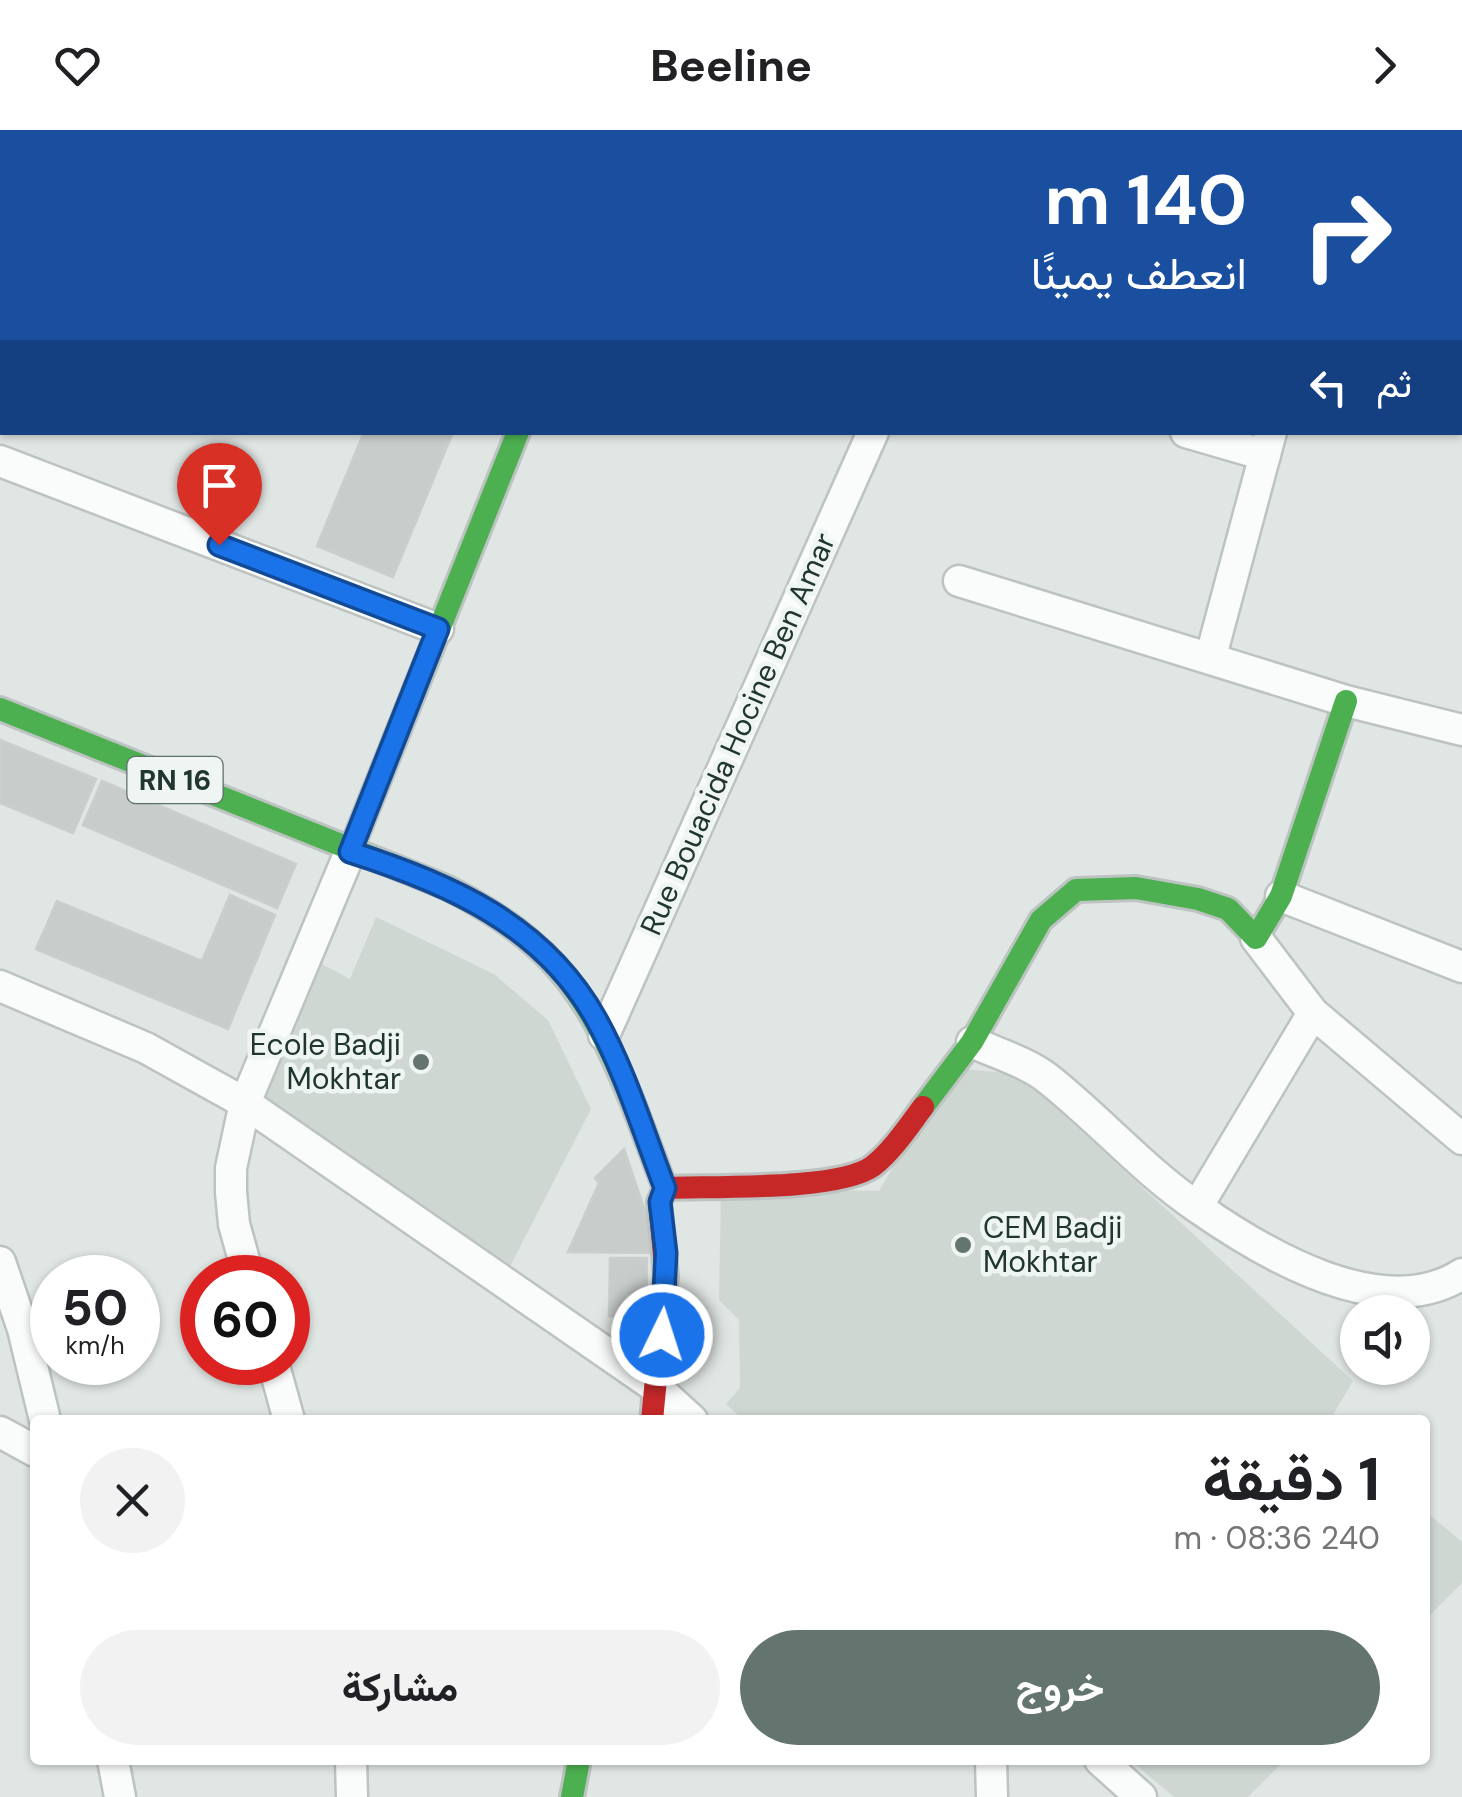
<!DOCTYPE html>
<html lang="ar">
<head>
<meta charset="utf-8">
<style>
  body { margin:0; font-family:"DM Sans",Vazirmatn,sans-serif; background:#f2f2f2; color:#202124; direction:rtl; height:100vh; display:flex; flex-direction:column; font-size:38px; white-space:nowrap }
  * { box-sizing:border-box; margin:0 }
  p { font-size:32px; color:#757577 }
  .icon { flex:none; width:55px; height:55px; fill:none; stroke:currentColor; stroke-width:2; stroke-linecap:round; stroke-linejoin:round }
  .map { position:relative; flex:1; overflow:hidden; direction:ltr }
  .details { position:absolute; left:30px; top:1285px; width:1400px; height:350px; display:flex; flex-direction:column; background:#fff; border-radius:10px; box-shadow:0 2px 8px #0004; direction:rtl }
  .details>* { flex:none }
  .banner { position:absolute; left:0px; top:0px; width:1462px; height:305px; box-shadow:0 2px 8px #0004; direction:rtl; background:#1a4fa0; color:#fff; overflow:hidden }
  .fabs { position:absolute; left:1340px; top:1165px; display:grid; gap:20px }
  .fabs a { display:grid; place-items:center; width:90px; height:90px; border-radius:50%; background:#fff; box-shadow:0 2px 8px #0004; font-size:50px }
  .speed { position:absolute; left:30px; top:1125px; display:flex; gap:20px; font-size:50px; font-weight:700; text-align:center }
  .speed>* { display:grid; place-content:center; width:130px; height:130px; border-radius:50%; background:#fff; box-shadow:0 2px 8px #0004; line-height:1 }
  .speed small { font-size:25px; font-weight:400 }
  .speed .limit { border:15px solid #d22; background:#fff; color:#111 }
  .pin { position:absolute; display:grid; place-items:center; width:85px; height:85px; color:#fff; margin:-102px -42px; border-radius:50% 50% 50% 0; rotate:-45deg; box-shadow:0 0 10px #0007 }
  .pin .icon { rotate:45deg }
  .me { position:absolute; width:110px; margin:-55px; rotate:4deg; stroke-linejoin:round; filter:drop-shadow(0 0 8px #0008) }
  .turn { display:flex; align-items:center; gap:35px; height:210px; padding:0 50px; font-size:45px }
  .turn .icon { width:130px; height:130px; stroke-width:2.5 }
  .turn b { display:block; font-size:70px; line-height:85px }
  .then { display:flex; align-items:center; height:95px; padding:0 50px; background:#0003; gap:20px; font-size:38px }
  .round { display:grid; place-items:center; flex:none; width:105px; height:105px; border-radius:52px; background:#f2f2f2 }
  .summary { display:flex; align-items:center; justify-content:space-between; height:170px; padding:0 50px }
  h1 { font-size:60px; font-weight:700; line-height:75px }
  .primary-button { display:flex; gap:20px; margin-top:auto; padding:20px 50px }
  .primary-button a { flex:1; height:115px; border-radius:60px; background:#64746f; color:#fff; font-size:40px; font-weight:700; line-height:115px; text-align:center }
  .primary-button a+a { background:#f2f2f2; color:#202124 }
  header { display:flex; justify-content:space-between; align-items:center; height:130px; padding:0 50px; background:#fff; font-size:45px; font-weight:700 }
  .map>svg:first-child { display:block }
  .built { fill:#cfd7d3 }
  .building { fill:#c8cdcb; stroke:#c9cfcc; stroke-width:2.5 }
  .lines { fill:none; stroke-linecap:round; stroke-linejoin:round }
  .street-casing { stroke:#bdc3c0; stroke-width:35 }
  .fast-casing { stroke:#bdc3c1; stroke-width:28 }
  .jam-casing { stroke:#bdc3c1; stroke-width:28 }
  .street { stroke:#fafbfb; stroke-width:30 }
  .fast { stroke:#4caf50; stroke-width:22 }
  .jam { stroke:#c62828; stroke-width:22 }
  .route-casing { stroke:#114b97; stroke-width:25 }
  .route { stroke:#1a73e8; stroke-width:18 }
  .poi-dot { fill:#64746f; stroke:#eef5f2; stroke-width:4 }
  .labels { text-anchor:middle; stroke-width:9; stroke-linejoin:round; paint-order:stroke }
  .shield { fill:#eef5f2; stroke:#5e6f6b; stroke-width:2.5 }
  .shield-label { font-size:28px; font-weight:bold; fill:#213631 }
  .street-label { font-size:30px; fill:#213631; stroke:#eef5f2 }
  .poi-label { font-size:30px; fill:#213631; stroke:#eef5f2; text-anchor:end }
</style>
</head>
<body>
<header><svg class="icon" aria-label="forward" viewBox="0 0 24 24"><path d="M9 5l7 7-7 7"/></svg>Beeline<svg class="icon" aria-label="heart" viewBox="0 0 24 24"><path d="M12 20l-8-8c-3-5 5-10 8-4 3-6 11-1 8 4z"/></svg></header>
<div class="map">
<svg width="1462" height="1667" viewBox="0 0 1462 1667">
  <rect width="100%" height="100%" fill="#e0e6e3"/>
  <g class="built">
    <polygon points="376,787 494,844 548,890 591,979 505,1146 255,975 316,831 350,849"/>
    <polygon points="951,938 1019,944 1353,1251 1330,1290 743,1290 726,1274 740,1258 739,1190 719,1170 721,1058 879,1061"/>
    <polygon points="1425,1381 1462,1412 1462,1453 1425,1490"/>
    <polygon points="1130,1630 1285,1630 1248,1667 1174,1667"/>
  </g>
  <g class="building">
    <polygon points="364,302 453,302 393,447 317,416"/>
    <polygon points="0,610 96,649 73,703 0,673"/>
    <polygon points="102,651 296,734 277,778 83,695"/>
    <polygon points="230,765 275,785 228,899 36,819 57,771 202,831"/>
    <polygon points="624,1019 659,1123 568,1122 599,1053 595,1048"/>
    <polygon points="610,1128 647,1128 646,1186 609,1186"/>
  </g>
  <g class="lines">
    <g class="street-casing">
      <g id="street">
        <polyline points="392,0 399,2"/>
        <polyline points="1038,0 1044,2"/>
        <polyline points="1341,2 1342,0"/>
        <polyline points="0,89 2,90"/>
        <polyline points="1460,195 1462,195"/>
        <polyline points="1186,302 1265,325"/>
        <polyline points="0,331 438,499"/>
        <polyline points="959,451 1346,571 1462,600"/>
        <polyline points="1211,526 1271,302"/>
        <polyline points="1281,766 1462,837"/>
        <polyline points="1256,808 1313,883 1462,1009"/>
        <polyline points="0,856 146,918 245,973 657,1258 692,1290"/>
        <polyline points="604,905 873,302"/>
        <path d="M 972,912 C 996,923 1026,932 1047,948 C 1099,989 1143,1040 1197,1077 C 1264,1124 1383,1195 1462,1144"/>
        <polyline points="1197,1077 1313,883"/>
        <polyline points="0,1132 23,1199 45,1290"/>
        <polyline points="249,1148 234,1094 231,1062 231,1038 245,973 350,722"/>
        <polyline points="273,1232 289,1290"/>
        <polyline points="0,1302 35,1321"/>
        <polyline points="113,1630 120,1667"/>
        <polyline points="351,1630 352,1667"/>
        <polyline points="991,1630 992,1667"/>
        <polyline points="1100,1630 1141,1667"/>
      </g>
    </g>
    <g class="fast-casing">
      <g id="fast">
        <polyline points="641,2 642,0"/>
        <path d="M 0,579 L 446,757 C 558,814 590,867 636,981"/>
        <polyline points="350,722 518,302"/>
        <polyline points="923,977 972,912 1041,790 1076,760 1136,758 1198,769 1228,779 1256,808 1281,766 1346,571"/>
        <polyline points="572,1667 579,1630"/>
      </g>
    </g>
    <g class="jam-casing">
      <g id="jam">
        <polyline points="636,981 665,1058 659,1072 666,1146 652,1290"/>
        <path d="M 665,1058 C 712,1056 839,1061 873,1036 C 893,1020 908,997 923,977"/>
      </g>
    </g>
    <use href="#street" class="street"/>
    <use href="#fast" class="fast"/>
    <use href="#jam" class="jam"/>
  </g>
  <g class="lines">
    <g class="route-casing">
      <path id="route" d="M 219,415 L 438,499 L 350,722 C 448,753 543,794 596,889 C 625,941 643,1001 665,1058 L 660,1072 L 666,1123 L 662,1205"/>
    </g>
    <use href="#route" class="route"/>
  </g>
  <g class="poi-dot">
    <circle cx="421" cy="932" r="10"/>
    <circle cx="963" cy="1115" r="10"/>
  </g>
  <g class="labels">
    <rect class="shield" x="127.5" y="627" width="95" height="46" rx="8"/>
    <g class="shield-label">
      <text x="175" y="660">RN 16</text>
    </g>
    <g class="street-label">
      <text transform="translate(738 604) rotate(-66)" y="10">Rue Bouacida Hocine Ben Amar</text>
    </g>
    <g class="poi-label">
      <text x="401" y="925">Ecole Badji<tspan x="401" dy="34">Mokhtar</tspan></text>
      <text x="983" y="1108" text-anchor="start">CEM Badji<tspan x="983" dy="34">Mokhtar</tspan></text>
    </g>
  </g>
</svg>
<div class="fabs">
<a><svg class="icon" aria-label="sound" viewBox="0 0 24 24"><path d="M4 9h4l5-4v14l-5-4H4zM17 9q2 3 0 6"/></svg></a>
</div>
<div class="speed"><div>50<small>km/h</small></div><div class="limit">60</div></div>
<div class="pin" style="left:219px;top:415px;background:#d93025"><svg class="icon" aria-label="arrive" viewBox="0 0 24 24"><path d="M6 21V4h12l-3 4 3 4H6"/></svg></div>
<svg class="me" style="left:662px;top:1205px" viewBox="-20 -20 40 40"><circle r="17" fill="#1a73e8" stroke="#fff" stroke-width="3"/><path d="M0-11L8 9 0 5-8 9z" fill="#fff"/></svg>
<div class="banner">
<div class="turn"><svg class="icon" aria-label="right" viewBox="0 0 24 24"><path d="M7 20v-9h11M14 6l5 5-5 5"/></svg><div><b>140 m</b>انعطف يمينًا</div></div>
<div class="then">ثم<svg class="icon" aria-label="left" viewBox="0 0 24 24"><path d="M17 20v-9H6M10 6l-5 5 5 5"/></svg></div>
</div>
<section class="details">
<div class="summary"><div><h1>1 دقيقة</h1><p>240 m · 08:36</p></div><a class="round"><svg class="icon" aria-label="close" viewBox="0 0 24 24"><path d="M6 6l12 12M18 6L6 18"/></svg></a></div>
<div class="primary-button"><a>خروج</a><a>مشاركة</a></div>
</section>
</div>
</body>
</html>
